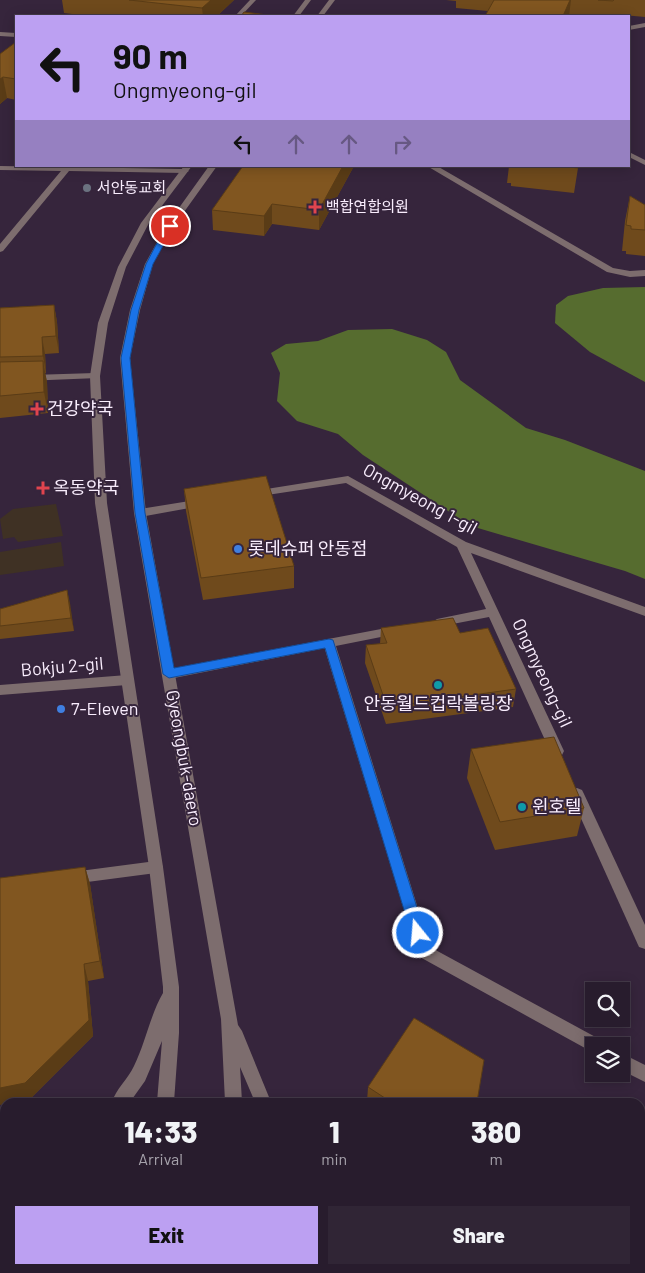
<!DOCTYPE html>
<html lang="en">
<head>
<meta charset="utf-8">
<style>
  body { margin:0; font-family:Barlow,"Noto Sans KR",sans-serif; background:#302535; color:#f1f3f6; height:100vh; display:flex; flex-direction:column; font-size:19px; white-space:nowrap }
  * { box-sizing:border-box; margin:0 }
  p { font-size:16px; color:#a5a1aa }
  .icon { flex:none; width:28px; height:28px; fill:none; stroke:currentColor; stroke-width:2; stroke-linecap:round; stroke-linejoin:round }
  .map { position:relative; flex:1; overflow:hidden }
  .side { position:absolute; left:0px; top:1098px; width:645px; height:176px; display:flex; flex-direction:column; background:#281c2d; border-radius:15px 15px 0 0; box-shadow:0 2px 12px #0003,0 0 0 1px #443a49 }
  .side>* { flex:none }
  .banner { position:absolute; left:15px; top:15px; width:615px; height:152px; border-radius:0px; box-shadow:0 2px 12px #0003,0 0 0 1px #443a49; background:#bca0f2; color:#111; overflow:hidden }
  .buttons { position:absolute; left:585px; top:982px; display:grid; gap:10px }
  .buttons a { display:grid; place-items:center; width:45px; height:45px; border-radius:0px; background:#281c2d; box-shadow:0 2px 12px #0003,0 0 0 1px #443a49; font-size:25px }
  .pin { position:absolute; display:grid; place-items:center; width:42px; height:42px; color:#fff; margin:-21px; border:2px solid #fff; border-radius:50%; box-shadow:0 1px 5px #0007 }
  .me { position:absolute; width:55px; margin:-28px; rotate:343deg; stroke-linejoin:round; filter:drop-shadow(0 0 4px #0008) }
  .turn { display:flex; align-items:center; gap:18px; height:105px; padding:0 15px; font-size:22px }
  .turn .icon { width:65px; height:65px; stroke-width:2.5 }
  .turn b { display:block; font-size:35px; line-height:42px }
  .lanes { display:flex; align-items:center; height:48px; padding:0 15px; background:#0003; justify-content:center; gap:25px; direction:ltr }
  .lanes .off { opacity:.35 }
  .eta { display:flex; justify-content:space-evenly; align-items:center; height:85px; text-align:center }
  .eta b { font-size:30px; font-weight:800; line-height:35px }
  .action { display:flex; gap:10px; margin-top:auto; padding:10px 15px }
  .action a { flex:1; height:58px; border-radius:0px; background:#bca0f2; color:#111; font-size:20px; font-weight:800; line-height:58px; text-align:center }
  .action a+a { background:#302535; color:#f1f3f6 }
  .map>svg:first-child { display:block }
  .medical { fill:#3f3124 }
  .forest { fill:#566c2f }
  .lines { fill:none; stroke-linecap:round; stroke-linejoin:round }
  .service { fill:#7d6d6e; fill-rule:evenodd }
  .minor { fill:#7d6d6e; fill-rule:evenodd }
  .tertiary { fill:#7d6d6e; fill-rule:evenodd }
  .wall { fill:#6f4a1c }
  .shaded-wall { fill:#5a3c16 }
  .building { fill:#815620; stroke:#5a3c16 }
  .route { fill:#1a73e8; stroke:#114b97 }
  .worship-dot { fill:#6b7280; stroke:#36253c; stroke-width:2 }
  .health-dot { fill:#e0444e; stroke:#36253c; stroke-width:2 }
  .shop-dot { fill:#3f7fe0; stroke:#36253c; stroke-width:2 }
  .culture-dot { fill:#0f9aa8; stroke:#36253c; stroke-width:2 }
  .labels { text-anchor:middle; stroke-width:4; stroke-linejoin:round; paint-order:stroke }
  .far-poi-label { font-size:15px; fill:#f9edfd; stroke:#36253c; text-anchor:start }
  .poi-label { font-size:18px; fill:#f9edfd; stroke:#36253c; text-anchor:start }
  .street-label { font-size:18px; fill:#f9edfd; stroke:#36253c }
</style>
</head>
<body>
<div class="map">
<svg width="645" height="1273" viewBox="0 0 645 1273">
  <rect width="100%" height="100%" fill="#36253c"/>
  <g class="medical">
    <polygon points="56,504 63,536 18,542 14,537 3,539 0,519 13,509"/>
    <polygon points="61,542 64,566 0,575 0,552"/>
  </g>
  <g class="forest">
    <polygon points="645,287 645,382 590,352 555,323 556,305 568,296 603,288"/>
    <polygon points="392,329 427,340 446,352 460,380 526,428 565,440 645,471 645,579 625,571 471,526 363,455 338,434 297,421 277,401 280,373 271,353 286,344 318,341 348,330"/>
  </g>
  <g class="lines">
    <g class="service">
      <polygon points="645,23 645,27 629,30 629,26"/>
      <polygon points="629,152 645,160 645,165 629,157"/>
      <polygon points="427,166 437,166 613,268 630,271 645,270 645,276 630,277 607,272"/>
      <polygon points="329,639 333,640 335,643 430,947 601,1040 603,1046 594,1046 594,1053 418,956 323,643 325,640"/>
      <polygon points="621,1053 645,1065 645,1082 621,1070"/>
    </g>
    <g class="minor">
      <polygon points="250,0 256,0 241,16 235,16"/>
      <polygon points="0,32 16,33 16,37 0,36"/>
      <polygon points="0,166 185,169 189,171 185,173 69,171 3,251 0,252 0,244 61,171 0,170"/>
      <polygon points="95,373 98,374 98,378 0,382 0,376"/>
      <polygon points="348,476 466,542 645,607 645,616 471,553 564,751 562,755 557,756 552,755 550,751 489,617 437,627 431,623 437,619 486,609 457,547 346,483 254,497 248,494 254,491"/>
      <polygon points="202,499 208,503 206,505 140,517 134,513 140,509"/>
      <polygon points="397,626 403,630 401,633 169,679 164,677 163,674 164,671 169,669"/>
      <polygon points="127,675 132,677 133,680 132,683 127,685 0,695 0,685"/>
      <polygon points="577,788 582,790 584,794 645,925 645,949 639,947 570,794 572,790"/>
      <polygon points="156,861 161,863 163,867 161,871 156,873 72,884 67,882 65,878 67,874 72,872"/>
    </g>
    <g class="tertiary">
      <polygon points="305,0 311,0 299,16 293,16"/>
      <polygon points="329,0 335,0 323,16 317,16"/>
      <path d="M 184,166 L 192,166 L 149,223 L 126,267 L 108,323 L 100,376 L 107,503 L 163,867 L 179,987 L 179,1033 L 174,1102 L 157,1102 L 162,1041 L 145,1081 L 130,1102 L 112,1102 C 116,1089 128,1079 134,1066 C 145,1044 151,1013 163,993 L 163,987 L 149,867 L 95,503 L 90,376 L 98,323 L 118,267 L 141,223 Z"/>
      <polygon points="209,166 217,166 174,226 153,264 140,310 130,358 146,513 238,1025 242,1031 271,1102 255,1102 240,1067 242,1102 225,1102 221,1019 134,513 120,358 130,310 145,264 166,226"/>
      <polygon points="5,1173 5,1191 0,1193 0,1175"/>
      <polygon points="0,1217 5,1218 5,1236 0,1235"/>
      <polygon points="127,1269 145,1269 145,1273 125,1273"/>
      <polygon points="169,1269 196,1269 198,1273 170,1273"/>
      <polygon points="200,1269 218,1269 218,1273 198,1273"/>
      <polygon points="347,1269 367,1269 369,1273 348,1273"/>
    </g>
  </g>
  <g class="wall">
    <polygon points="62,0 234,0 217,16 89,16 64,13"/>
    <polygon points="446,0 645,0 645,17 612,14 612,16 485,16 488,11 456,8 456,1"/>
    <polygon points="16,42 16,100 7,98 0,104 0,54"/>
    <polygon points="243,166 354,166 319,230 272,224 264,236 213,230 212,210"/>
    <polygon points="509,166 575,166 578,168 574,193 511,186 511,183 507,183"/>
    <polygon points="630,196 645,205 645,256 626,254 626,251 622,251 625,221"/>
    <polygon points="54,305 57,322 59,353 45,354 46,373 45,373 47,382 48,413 0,418 0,308"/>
    <polygon points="184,489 294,566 294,588 203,600 186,511"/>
    <polygon points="67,590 74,631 0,639 0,609"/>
    <polygon points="381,628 460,633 516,689 513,707 386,724 365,663 366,645 380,644"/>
    <polygon points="471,749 584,808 577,836 495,850 467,778"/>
    <polygon points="85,867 90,884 104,978 88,981 93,1036 31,1098 12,1102 5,1102"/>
    <polygon points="368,1087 477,1102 367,1102"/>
    <polygon points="582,1269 640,1269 645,1273 589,1273"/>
  </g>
  <g class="shaded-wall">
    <polygon points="211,0 234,0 217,16 203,16 202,8"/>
    <polygon points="570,0 571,0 569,16 563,16"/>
    <polygon points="3,77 7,98 0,104 0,79"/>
    <polygon points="343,166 354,166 319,230 319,210"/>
    <polygon points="272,204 272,224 264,236 264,216"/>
    <polygon points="54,305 57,322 59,353 56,336"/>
    <polygon points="42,337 45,354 46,373 43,356"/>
    <polygon points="43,361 47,382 48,413 44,392"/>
    <polygon points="67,590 70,603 74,631 71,618"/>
    <polygon points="85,867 90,884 104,978 100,961"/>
    <polygon points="84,964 88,981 93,1036 31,1098 12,1102 5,1102 5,1104 0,1105 0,1088"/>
  </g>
  <g class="building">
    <polygon points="129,0 211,0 202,8"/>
    <polygon points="494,0 570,0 563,16 485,16"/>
    <polygon points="598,0 614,0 613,1"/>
    <polygon points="244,12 268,15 267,16 241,16"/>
    <polygon points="16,42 16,79 3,77 0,79 0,54"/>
    <polygon points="243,166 343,166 319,210 272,204 264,216 212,210"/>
    <polygon points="560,166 575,166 578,168"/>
    <polygon points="630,196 645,205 645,230 631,229 631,226 626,225"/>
    <polygon points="54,305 56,336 42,337 43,356 0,357 0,308"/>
    <polygon points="43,361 44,392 0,396 0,362"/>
    <polygon points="266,476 294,566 201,578 184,489"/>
    <polygon points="67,590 71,618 0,626 0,609"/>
    <polygon points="453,618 460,633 488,628 516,689 387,707 366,645 387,643 381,628"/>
    <polygon points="554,737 584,808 500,822 471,749"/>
    <polygon points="85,867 100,961 84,964 89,1020 25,1083 0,1088 0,878"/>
    <polygon points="414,1018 484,1060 477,1102 391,1102 368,1087"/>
    <polygon points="640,1188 645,1191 645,1273 620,1273 614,1269 640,1269"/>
  </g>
  <polygon class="route" points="170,223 174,226 153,264 139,310 130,358 145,513 174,668 329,639 333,640 425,933 423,937 418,939 413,937 411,933 325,648 169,678 163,674 135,513 121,358 131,310 146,264 166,226"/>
  <circle class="worship-dot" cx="87" cy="188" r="5"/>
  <g class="health-dot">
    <path d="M312.5 199.5h5v5h5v5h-5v5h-5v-5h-5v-5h5z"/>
    <path d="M34.5 401.5h5v5h5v5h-5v5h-5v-5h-5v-5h5z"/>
    <path d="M40.5 480.5h5v5h5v5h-5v5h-5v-5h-5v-5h5z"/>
  </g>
  <g class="shop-dot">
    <circle cx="238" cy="549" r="5"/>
    <circle cx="61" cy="709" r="5"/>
  </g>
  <g class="culture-dot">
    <circle cx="438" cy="685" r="5"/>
    <circle cx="522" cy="807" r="5"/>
  </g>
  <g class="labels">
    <g class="far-poi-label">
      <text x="97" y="193">서안동교회</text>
      <text x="326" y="212">백합연합의원</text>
    </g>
    <g class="poi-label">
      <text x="47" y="415">건강약국</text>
      <text x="53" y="494">옥동약국</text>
      <text x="248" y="555">롯데슈퍼 안동점</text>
      <text x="438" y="710" text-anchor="middle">안동월드컵락볼링장</text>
      <text x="71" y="715">7-Eleven</text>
      <text x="532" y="813">윈호텔</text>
    </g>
    <g class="street-label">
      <text transform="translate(420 499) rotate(29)" y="6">Ongmyeong 1-gil</text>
      <text transform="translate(62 667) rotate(-5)" y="6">Bokju 2-gil</text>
      <text transform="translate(542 673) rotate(65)" y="6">Ongmyeong-gil</text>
      <text transform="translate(184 758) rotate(80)" y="6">Gyeongbuk-daero</text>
    </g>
  </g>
</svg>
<div class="buttons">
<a><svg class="icon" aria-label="search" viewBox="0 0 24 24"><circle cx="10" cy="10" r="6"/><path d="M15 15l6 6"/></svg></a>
<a><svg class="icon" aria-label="layers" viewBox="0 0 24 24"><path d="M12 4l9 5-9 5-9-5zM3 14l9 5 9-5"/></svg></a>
</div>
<div class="pin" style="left:170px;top:226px;background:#d93025"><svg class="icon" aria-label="arrive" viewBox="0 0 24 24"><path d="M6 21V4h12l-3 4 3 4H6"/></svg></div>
<svg class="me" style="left:418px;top:933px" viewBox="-20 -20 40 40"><circle r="17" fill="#1a73e8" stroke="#fff" stroke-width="3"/><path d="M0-11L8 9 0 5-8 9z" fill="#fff"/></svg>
<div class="banner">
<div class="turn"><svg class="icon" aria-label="left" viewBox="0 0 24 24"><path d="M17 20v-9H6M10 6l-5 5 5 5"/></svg><div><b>90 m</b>Ongmyeong-gil</div></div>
<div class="lanes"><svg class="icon" aria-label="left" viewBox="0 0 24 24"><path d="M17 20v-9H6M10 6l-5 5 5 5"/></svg><svg class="icon off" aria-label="ahead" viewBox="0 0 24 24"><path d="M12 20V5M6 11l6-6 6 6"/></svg><svg class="icon off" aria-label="ahead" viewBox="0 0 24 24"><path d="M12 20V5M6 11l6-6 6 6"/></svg><svg class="icon off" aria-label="right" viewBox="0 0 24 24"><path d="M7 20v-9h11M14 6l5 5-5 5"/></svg></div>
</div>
<section class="side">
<div class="eta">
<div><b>14:33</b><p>Arrival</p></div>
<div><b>1</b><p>min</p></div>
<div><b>380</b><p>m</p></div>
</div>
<div class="action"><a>Exit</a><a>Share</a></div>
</section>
</div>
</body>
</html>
